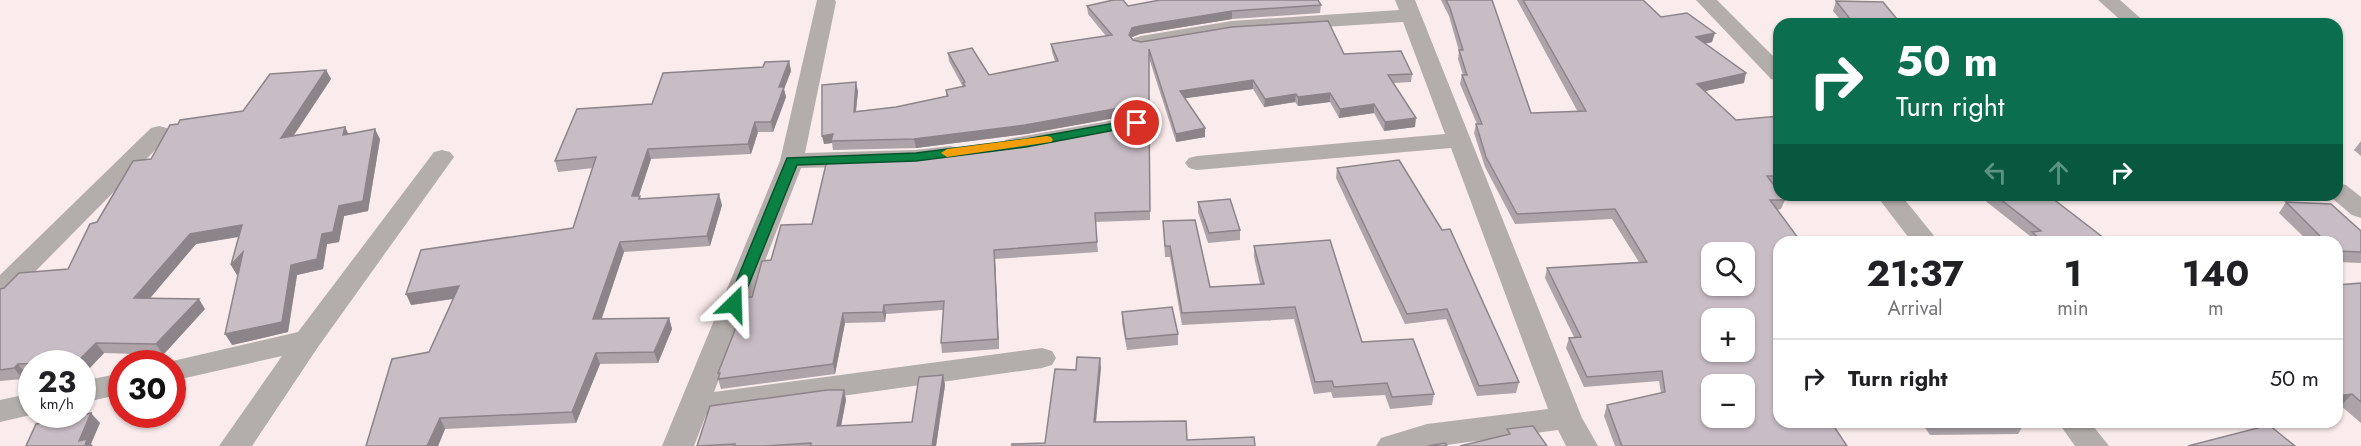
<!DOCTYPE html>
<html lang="en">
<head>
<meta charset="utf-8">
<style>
  body { margin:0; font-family:Jost,sans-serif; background:#f6f6f6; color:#202124; height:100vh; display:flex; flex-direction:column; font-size:22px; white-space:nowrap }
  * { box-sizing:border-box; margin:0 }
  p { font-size:20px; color:#757577 }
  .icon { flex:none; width:33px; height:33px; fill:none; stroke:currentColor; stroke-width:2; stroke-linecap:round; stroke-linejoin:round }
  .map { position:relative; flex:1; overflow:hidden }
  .side { position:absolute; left:1773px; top:236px; width:570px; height:192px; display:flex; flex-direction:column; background:#fff; border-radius:18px; box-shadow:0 2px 4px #0004 }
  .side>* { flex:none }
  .top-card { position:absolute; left:1773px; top:18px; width:570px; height:183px; border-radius:18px; box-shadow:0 2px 4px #0004; background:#0b6e4f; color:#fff; overflow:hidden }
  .fabs { position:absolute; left:1701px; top:242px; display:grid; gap:12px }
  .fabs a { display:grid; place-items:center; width:54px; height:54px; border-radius:12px; background:#fff; box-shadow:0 2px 4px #0004; font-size:30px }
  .speed { position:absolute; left:18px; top:350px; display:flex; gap:12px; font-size:30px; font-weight:700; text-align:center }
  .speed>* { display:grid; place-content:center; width:78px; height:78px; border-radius:50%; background:#fff; box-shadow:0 2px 4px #0004; line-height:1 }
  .speed small { font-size:15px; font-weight:400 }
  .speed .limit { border:9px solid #d22; background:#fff; color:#111 }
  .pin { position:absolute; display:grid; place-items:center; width:51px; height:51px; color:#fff; margin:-26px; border:3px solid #fff; border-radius:50%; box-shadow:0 2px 6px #0007 }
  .me { position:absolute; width:66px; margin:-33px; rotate:22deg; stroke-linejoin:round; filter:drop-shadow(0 0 4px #0008) }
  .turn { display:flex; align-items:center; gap:21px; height:126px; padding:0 24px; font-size:27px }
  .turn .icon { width:78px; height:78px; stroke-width:2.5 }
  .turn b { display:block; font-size:42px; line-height:51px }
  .lanes { display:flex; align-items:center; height:57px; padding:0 24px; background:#0003; justify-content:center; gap:30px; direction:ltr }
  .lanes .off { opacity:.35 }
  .eta { display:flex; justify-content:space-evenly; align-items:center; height:102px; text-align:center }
  .eta b { font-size:36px; font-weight:700; line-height:42px }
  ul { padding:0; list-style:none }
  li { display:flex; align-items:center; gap:18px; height:78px; padding:0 24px; border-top:2px solid #e0e0e0 }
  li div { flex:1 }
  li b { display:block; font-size:22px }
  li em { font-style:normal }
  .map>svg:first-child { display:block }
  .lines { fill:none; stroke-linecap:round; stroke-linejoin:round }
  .minor { fill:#b3adab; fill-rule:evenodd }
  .wall { fill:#ada3a9 }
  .shaded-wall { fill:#8d848a }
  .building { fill:#c9bdc5; stroke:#8d848a; stroke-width:1.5; fill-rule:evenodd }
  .route { fill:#0b8043; stroke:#07532c; stroke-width:1.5 }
  .slow { fill:#f59e0b }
</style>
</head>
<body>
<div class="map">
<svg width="2361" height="446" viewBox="0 0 2361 446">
  <rect width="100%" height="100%" fill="#faebec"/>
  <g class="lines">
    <g class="minor">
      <path d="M 817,0 L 835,0 L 836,2 L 805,153 L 916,150 L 950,146 L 958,148 L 962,153 L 958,158 C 908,170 852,166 801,168 L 714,392 L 1042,348 L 1052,351 L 1056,358 L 1052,365 L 1042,368 L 706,415 L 694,446 L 662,446 L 780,161 Z"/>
      <polygon points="1395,0 1415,0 1582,418 1598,446 1566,446 1558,430 1439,446 1376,446 1381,438 1427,424 1548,409 1451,148 1197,170 1189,168 1185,163 1189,158 1197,156 1445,134 1403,22 1232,33 1141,48 1134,46 1131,42 1134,38 1141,36 1232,21 1399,10"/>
      <polygon points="1696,0 1717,0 1779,62 1779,81 1771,79"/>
      <polygon points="2098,0 2120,0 2147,24 2125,24"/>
      <polygon points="1137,116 1145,118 1148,123 1145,128 1013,152 1005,150 1001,145 1005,140 1013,138"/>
      <polygon points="159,126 167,128 171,133 167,138 10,297 0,300 0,275 151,128"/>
      <polygon points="442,150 450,152 454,157 318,347 252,446 219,446 282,356 172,381 172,363 164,363 298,332 434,152"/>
      <polygon points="2337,183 2346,185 2361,197 2361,218 2352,215 2328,195 2337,195"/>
      <polygon points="1876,195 1901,195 1939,242 1912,242"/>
      <polygon points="122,373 122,394 82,403 82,381"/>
      <polygon points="32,393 32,414 35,414 0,422 0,400"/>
      <polygon points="2058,422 2090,422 2109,446 2075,446"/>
    </g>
  </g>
  <g class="wall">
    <polygon points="1441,0 1492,0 1531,113 1578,112 1517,0 1643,0 1661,17 1712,42 1705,44 1744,83 1705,91 1736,120 1779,116 1779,186 1774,186 1785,200 1781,209 1777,210 1779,242 1779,422 1847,446 1615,446 1604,416 1607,405 1661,393 1659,381 1584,387 1566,348 1569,338 1574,337 1545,278 1547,268 1639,262 1612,219 1515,224 1485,167 1474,133 1476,124 1477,124 1460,84 1462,75 1463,75 1458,59 1459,51 1449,16"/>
    <polygon points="1836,1 1901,24 1844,24 1833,11"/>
    <polygon points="1321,5 1320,13 1232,19 1140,34 1132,37 1132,38 1133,40 1141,42 1344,54 1412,74 1411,82 1393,83 1415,127 1384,131 1374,113 1339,118 1330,102 1298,106 1295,102 1264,107 1253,89 1185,98 1205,137 1176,142 1149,58 1150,220 1095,222 1098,252 995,259 999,349 942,353 941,343 943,310 886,314 885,322 845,323 835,374 721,389 718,379 719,376 718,373 752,297 771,260 812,224 915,157 1026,143 1137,123 1145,121 1148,118 1146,116 1137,114 1026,134 916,148 833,150 832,143 824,144 858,91 856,111 896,107 946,96 946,90 963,87 949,61 948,53 989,75 1055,61 1052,52 1051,44 1106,36 1088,14 1087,6"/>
    <polygon points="789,61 791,71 784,89 786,97 773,132 758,132 751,154 651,159 639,196 641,199 722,205 710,246 624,252 601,319 669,318 672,329 658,363 600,364 576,423 445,429 438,446 429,352 454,299 411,305 573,228 593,168 558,172 555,161 652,104 763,67"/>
    <polygon points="326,70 331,79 294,135 345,127 348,134 380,139 368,211 344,216 339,242 327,244 323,269 297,275 288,332 232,345 238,274 237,275 231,265 239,237 196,244 149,298 205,309 163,355 104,353 87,371 82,371 82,363 32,363 32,374 26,374 23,379 0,381 0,289 68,269 97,222 151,159"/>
    <polygon points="2361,141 2361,156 2354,150"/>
    <polygon points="1337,168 1519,382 1516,393 1477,396 1446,319 1405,324 1336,178"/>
    <polygon points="1978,195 2048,195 2109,242 2028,242 2030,236"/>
    <polygon points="1198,202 1240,230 1240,240 1208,243 1198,212"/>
    <polygon points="2286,202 2361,231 2361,263 2337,262 2337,242 2309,242 2279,213"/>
    <polygon points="1163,221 1210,287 1260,284 1254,257 1254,246 1362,342 1434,394 1432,405 1390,409 1385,395 1333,398 1331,392 1314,394 1294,319 1182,325 1170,257 1165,257"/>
    <polygon points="2361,283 2361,423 2341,406 2337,407 2337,285"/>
    <polygon points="1122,312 1178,334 1178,345 1127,350 1122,323"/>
    <polygon points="943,375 945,385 936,446 697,446 844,390 846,400 841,426 912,422"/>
    <polygon points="1921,422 2023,422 2024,424 2018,434 1930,435"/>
    <polygon points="2232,422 2259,422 2236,426"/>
  </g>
  <g class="shaded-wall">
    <polygon points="1232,11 1232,19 1140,34 1132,37 1129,43 1129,35 1132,28 1140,26"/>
    <polygon points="1715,33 1712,42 1693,46 1696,37"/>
    <polygon points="789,61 791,71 784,89 786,97 773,132 771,122 779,87"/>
    <polygon points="326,70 331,79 286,147 281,138"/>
    <polygon points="1746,73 1744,83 1695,93 1697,84"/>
    <polygon points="1253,80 1253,89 1180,99 1180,91"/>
    <polygon points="856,82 858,91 855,120 854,112"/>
    <polygon points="1330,93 1330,102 1298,106 1298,97"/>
    <polygon points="1296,94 1295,102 1264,107 1265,99"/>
    <polygon points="1374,104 1374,113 1339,118 1340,109"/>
    <polygon points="1136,105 1137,114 1026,134 916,148 914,139"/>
    <polygon points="1416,118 1415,127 1384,131 1385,122"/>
    <polygon points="755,122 758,132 751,154 748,144"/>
    <polygon points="345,127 350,137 343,135"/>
    <polygon points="1205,128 1205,137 1176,142 1176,134"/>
    <polygon points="375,129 380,139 368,211 344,216 339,242 327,244 323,269 297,275 288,332 232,345 225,334 291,265 339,206"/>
    <polygon points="833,134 832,143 824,144 822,136"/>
    <polygon points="648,149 651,159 635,207 632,196"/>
    <polygon points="719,194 722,205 710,246 707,236"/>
    <polygon points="242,225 248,235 196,244 141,309 134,298 190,234"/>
    <polygon points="620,242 624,252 598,330 593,319"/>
    <polygon points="994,250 995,259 999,349 998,339"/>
    <polygon points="243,252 249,263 237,275 231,265"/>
    <polygon points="459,286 464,297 411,305 406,294"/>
    <polygon points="199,299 205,309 163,355 156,344"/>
    <polygon points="884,305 886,314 885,322 883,312"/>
    <polygon points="843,313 845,323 835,374 833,364"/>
    <polygon points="669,318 672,329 658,363 654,352"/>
    <polygon points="96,343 104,353 87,371 82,365 82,363 81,363 79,360"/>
    <polygon points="596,353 600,364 576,423 572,412"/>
    <polygon points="1100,358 1101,368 1095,433 1094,422"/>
    <polygon points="18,364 26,374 23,379 14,368"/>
    <polygon points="943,375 945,385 936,446 932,446"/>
    <polygon points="844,390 846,400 839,436 837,426"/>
    <polygon points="2352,394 2341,406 2337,407 2337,396"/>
    <polygon points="91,413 100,423 91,444 93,446 83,446 79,441"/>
    <polygon points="440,418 445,429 438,446 427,446"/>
    <polygon points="2239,422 2259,422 2236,426"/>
  </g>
  <g class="building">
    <polygon points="1113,0 1123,0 1128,6 1160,0 1318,0 1321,5 1232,11 1140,26 1132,28 1129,35 1133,40 1141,42 1232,27 1328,21 1344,54 1401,51 1412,74 1388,75 1416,118 1385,122 1374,104 1340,109 1330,93 1298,97 1296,94 1265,99 1253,80 1180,91 1205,128 1176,134 1149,49 1149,113 1145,107 1136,105 1025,125 914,139 831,141 833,134 822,136 822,85 856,82 854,112 896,107 948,96 946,90 965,86 963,83 965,82 948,53 972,48 989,75 1058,61 1051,44 1112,35 1087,6"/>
    <path d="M 1446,0 L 1492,0 L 1531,113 L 1586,111 L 1523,0 L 1643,0 L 1661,17 L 1687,13 L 1715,33 L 1696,37 L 1746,73 L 1697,84 L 1736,120 L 1779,116 L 1779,176 L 1767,176 L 1779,192 L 1779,195 L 1781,195 L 1785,200 L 1770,200 L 1801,242 L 1779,242 L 1779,422 L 1831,422 L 1847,446 L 1622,446 L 1607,405 L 1665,392 L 1662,371 L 1587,377 L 1569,338 L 1581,337 L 1547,268 L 1647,262 L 1615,209 L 1517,214 L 1486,157 L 1476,124 L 1482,124 L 1462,75 L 1467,75 L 1459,50 L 1463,50 L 1450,8 ZM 1712,252 L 1744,252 L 1744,285 L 1712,285 ZM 1712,318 L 1744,318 L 1744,351 L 1712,351 ZM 1712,384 L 1744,384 L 1744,417 L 1712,417 Z"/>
    <polygon points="1836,1 1883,2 1901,24 1854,24"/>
    <polygon points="789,61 779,87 784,87 771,122 755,122 748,144 648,149 632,196 640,196 639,199 719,194 707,236 620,242 593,319 669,318 654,352 596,353 572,412 440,418 427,446 366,446 392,359 429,352 459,286 406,294 421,250 573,228 596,157 555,161 577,109 652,104 663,73 763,67 765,62"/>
    <polygon points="326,70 281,138 345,127 343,135 375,129 363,201 339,206 333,232 322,234 317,259 291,265 282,322 225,334 243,252 231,265 242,225 190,234 134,298 199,299 156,344 96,343 79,360 57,363 18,364 14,368 0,370 0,289 4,288 19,273 68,269 90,224 97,222 133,161 151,159 170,125 178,124 180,120 243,111 270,74"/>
    <polygon points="1149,116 1150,211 1095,213 1097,242 994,250 998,339 941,343 944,301 884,305 883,312 843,313 833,364 718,379 720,373 718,373 748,297 752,297 762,261 771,260 781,225 812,224 827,160 915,157 1026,143 1137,123 1145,121"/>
    <polygon points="1399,160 1442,230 1450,229 1519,382 1479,386 1447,309 1407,314 1337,168"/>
    <polygon points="1995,195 2048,195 2109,242 2044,242 2032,232 2041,231"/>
    <polygon points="1230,199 1240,230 1209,233 1198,202"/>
    <polygon points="2286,202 2331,204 2361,231 2361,252 2337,251 2337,242 2326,242"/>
    <polygon points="1195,220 1210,287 1264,284 1254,246 1330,240 1362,342 1413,339 1434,394 1392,397 1387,383 1334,387 1332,381 1315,382 1295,307 1182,313 1170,246 1165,246 1163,221"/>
    <polygon points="2196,241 2248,241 2248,242 2197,242"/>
    <polygon points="2361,283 2361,402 2352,394 2337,396 2337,285"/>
    <polygon points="1172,307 1178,334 1126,339 1122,312"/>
    <polygon points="1077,357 1100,358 1094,422 1186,421 1187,440 1254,437 1255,446 1012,446 1012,444 1045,443 1055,369 1076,370"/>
    <polygon points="943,375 932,446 811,446 811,443 765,446 734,446 735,444 697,446 710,406 827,390 844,390 837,426 912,422 919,377"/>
    <polygon points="91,413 79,441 87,439 85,446 26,446 36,424"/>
    <polygon points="1933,422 2023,422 2024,424 1935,425"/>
    <polygon points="2269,425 2295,446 2188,446"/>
    <polygon points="1533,426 1547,446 1460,446 1510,434 1507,429"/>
    <polygon points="1445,443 1447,446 1428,446"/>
  </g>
  <polygon class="route" points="1137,119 1143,123 1141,125 1026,147 916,161 797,165 741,304 734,309 727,304 787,158 916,153 1026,139"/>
  <polygon class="slow" points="1047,136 1051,137 1053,140 1051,142 947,157 941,153 947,149"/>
</svg>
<div class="fabs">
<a><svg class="icon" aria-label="search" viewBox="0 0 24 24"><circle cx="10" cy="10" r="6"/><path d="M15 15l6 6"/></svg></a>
<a>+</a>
<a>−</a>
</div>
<div class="speed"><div>23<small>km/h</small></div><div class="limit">30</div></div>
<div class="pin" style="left:1137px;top:123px;background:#d93025"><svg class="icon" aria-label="arrive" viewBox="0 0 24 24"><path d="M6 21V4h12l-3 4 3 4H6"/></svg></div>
<svg class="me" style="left:734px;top:304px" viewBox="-20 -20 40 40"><path d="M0-17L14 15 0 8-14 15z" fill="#0b8043" stroke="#fff" stroke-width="4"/></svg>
<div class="top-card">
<div class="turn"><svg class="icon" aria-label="right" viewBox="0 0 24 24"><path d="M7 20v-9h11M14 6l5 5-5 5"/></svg><div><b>50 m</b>Turn right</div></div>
<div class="lanes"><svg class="icon off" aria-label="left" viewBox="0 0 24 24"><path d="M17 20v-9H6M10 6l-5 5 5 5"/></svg><svg class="icon off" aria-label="ahead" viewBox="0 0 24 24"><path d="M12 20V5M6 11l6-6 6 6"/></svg><svg class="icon" aria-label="right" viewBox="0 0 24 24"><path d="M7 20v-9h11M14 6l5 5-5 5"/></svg></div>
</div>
<section class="side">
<div class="eta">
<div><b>21:37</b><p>Arrival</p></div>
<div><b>1</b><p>min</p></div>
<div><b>140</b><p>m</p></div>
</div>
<ul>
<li><svg class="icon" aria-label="right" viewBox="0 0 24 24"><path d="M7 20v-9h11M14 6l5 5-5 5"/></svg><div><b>Turn right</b></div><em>50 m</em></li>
</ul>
</section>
</div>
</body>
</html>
